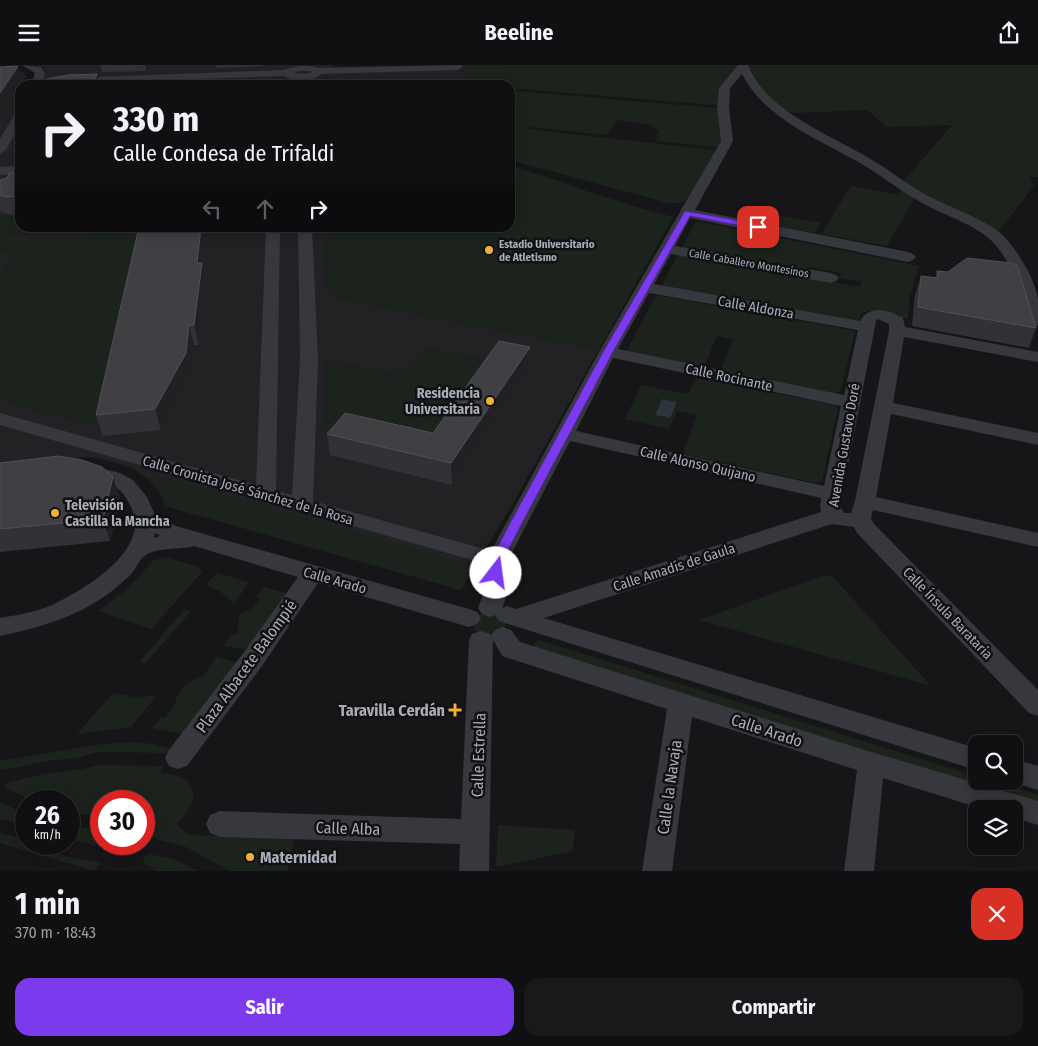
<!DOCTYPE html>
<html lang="es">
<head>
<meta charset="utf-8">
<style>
  body { margin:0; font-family:"Fira Sans Condensed",sans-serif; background:#19191b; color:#f1f3f6; height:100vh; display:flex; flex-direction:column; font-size:19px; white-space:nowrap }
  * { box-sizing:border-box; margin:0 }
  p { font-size:16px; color:#9c9d9f }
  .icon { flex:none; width:28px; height:28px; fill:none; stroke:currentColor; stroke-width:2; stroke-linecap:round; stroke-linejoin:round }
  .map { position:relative; height:806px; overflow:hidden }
  .side { display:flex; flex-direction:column; background:#101012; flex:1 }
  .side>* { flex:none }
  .guide { position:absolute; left:15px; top:15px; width:500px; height:152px; border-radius:15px; box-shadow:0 2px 12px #0003,0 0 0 1px #303032; background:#101012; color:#f1f3f6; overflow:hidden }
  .tools { position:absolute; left:968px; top:670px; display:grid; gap:10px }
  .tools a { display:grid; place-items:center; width:55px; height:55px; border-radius:10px; background:#101012; box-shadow:0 2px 12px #0003,0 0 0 1px #303032; font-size:25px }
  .speed { position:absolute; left:15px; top:725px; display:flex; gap:10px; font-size:25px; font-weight:700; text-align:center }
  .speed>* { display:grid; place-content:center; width:65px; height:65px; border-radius:50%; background:#101012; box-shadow:0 2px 12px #0003,0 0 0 1px #303032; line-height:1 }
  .speed small { font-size:12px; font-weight:400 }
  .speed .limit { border:8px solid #d22; background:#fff; color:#111 }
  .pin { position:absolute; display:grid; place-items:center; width:42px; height:42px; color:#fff; margin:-21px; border-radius:10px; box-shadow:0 2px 8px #0006 }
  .me { position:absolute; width:55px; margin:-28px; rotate:15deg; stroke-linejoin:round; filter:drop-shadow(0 0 4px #0008) }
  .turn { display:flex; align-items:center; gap:18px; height:105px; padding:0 15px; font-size:22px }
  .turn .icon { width:65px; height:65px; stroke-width:2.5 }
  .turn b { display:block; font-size:35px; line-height:42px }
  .lanes { display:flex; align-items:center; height:48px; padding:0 15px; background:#0003; justify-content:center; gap:25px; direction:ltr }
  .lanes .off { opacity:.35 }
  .round { display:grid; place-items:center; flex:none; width:52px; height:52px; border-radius:15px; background:#19191b }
  .overview { display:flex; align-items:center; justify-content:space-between; height:85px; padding:0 15px }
  h1 { font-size:30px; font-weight:700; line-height:38px }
  .button { display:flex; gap:10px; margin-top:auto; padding:10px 15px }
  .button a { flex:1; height:58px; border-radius:15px; background:#7c3aed; color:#fff; font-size:20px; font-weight:700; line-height:58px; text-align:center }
  .button a+a { background:#19191b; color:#f1f3f6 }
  header { display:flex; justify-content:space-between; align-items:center; height:65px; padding:0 15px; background:#101012; font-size:22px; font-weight:700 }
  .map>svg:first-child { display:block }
  .built { fill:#222225 }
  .green { fill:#1c231d }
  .water { fill:#2c353c }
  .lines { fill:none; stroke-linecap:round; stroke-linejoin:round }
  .minor { fill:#37383d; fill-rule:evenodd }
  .wall { fill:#323236 }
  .shaded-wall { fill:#212124 }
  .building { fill:#3f3f44; stroke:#4f5156 }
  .route { fill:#7c3aed; stroke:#51269a }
  .poi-dot { fill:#f2b134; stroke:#111113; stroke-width:2 }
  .labels { text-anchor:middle; stroke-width:5; stroke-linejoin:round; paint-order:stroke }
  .far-poi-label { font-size:11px; font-weight:bold; fill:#a8adb8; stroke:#111113; text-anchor:start }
  .far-street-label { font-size:11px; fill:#a8adb8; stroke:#111113 }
  .street-label { font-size:14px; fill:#a8adb8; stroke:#111113 }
  .poi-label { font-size:14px; font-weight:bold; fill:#a8adb8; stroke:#111113; text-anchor:end }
  .near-street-label { font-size:16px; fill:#a8adb8; stroke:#111113 }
  .near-poi-label { font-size:16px; font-weight:bold; fill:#a8adb8; stroke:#111113; text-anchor:end }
</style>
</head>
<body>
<header><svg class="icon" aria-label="menu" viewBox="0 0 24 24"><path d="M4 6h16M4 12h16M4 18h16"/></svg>Beeline<svg class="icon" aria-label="share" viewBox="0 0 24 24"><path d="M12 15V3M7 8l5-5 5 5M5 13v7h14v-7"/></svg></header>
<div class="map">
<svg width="1038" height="806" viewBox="0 0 1038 806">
  <rect width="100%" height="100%" fill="#161618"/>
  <polygon class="built" points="37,0 333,0 334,2 460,0 466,20 20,20 20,162 510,162 510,101 562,117 612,136 673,152 512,440 461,525 165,441 160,427 149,415 133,404 114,397 93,392 48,394 0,400 0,2 24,7 26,12 20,20 42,19 45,11 43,3"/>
  <g class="green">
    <polygon points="460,0 738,0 719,39 713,40 521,24 510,25 510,20 466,20"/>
    <path d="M 748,0 L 1038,0 L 1038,112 L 1029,112 L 1034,121 L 995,171 L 903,117 L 952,60 L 886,62 L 868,45 L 795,48 C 772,44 760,21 747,3 Z"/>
    <polygon points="517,26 717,43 721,46 722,76 720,80 716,82 656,76 659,65 652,63 653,60 618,55 606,70 530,62 529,64 713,85 715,88 690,134 679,138 668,138 510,95 510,31"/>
    <path d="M 510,101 C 565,117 618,139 673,152 L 598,286 L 327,232 L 322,163 L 510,162 Z"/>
    <polygon points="851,121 899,130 901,122 915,132 887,181 821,169"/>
    <polygon points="20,150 19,162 22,163 19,169 12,172 0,173 0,152"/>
    <polygon points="776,150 821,158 815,168 771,160"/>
    <path d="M 700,157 L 919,201 L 910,230 L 908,254 C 892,251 879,240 862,248 L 858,256 L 665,222 L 662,220 L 677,191 L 681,190 L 860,222 L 861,216 L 839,213 L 841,208 L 810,202 L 806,204 L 684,183 L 682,182 L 694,159 Z"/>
    <path d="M 29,163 L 29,162 L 69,163 L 69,165 C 54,168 40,172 26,169 Z"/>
    <polygon points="148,163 93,362 5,337 6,335 0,332 0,210 10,187 0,187 0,176 21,177 29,173 60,170 67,173 72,173 78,170 109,167 119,170 125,166"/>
    <polygon points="656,230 851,265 855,267 840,327 835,328 721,305 733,275 717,271 704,302 629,287 627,285"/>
    <polygon points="426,282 495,296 432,388 324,363 326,293 401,310"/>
    <polygon points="696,313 835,340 838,343 822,416 815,418 683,389 697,350 677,346 669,364 625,354 641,320 688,329"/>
    <polygon points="154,409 476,501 461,525 165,441 160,427 149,415"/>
    <polygon points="165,492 199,502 202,507 151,564 98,546 126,525 154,495"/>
    <polygon points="217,508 249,517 234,539 221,527 206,520"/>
    <polygon points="825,510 833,512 931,621 699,555"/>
    <polygon points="264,522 292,530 249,585 223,581 231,570 237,569 240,549 250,545 260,534 256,532"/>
    <polygon points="185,544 191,546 145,599 139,597"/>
    <path d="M 484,548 L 494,548 L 505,555 L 505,563 C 494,570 488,575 476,568 L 472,560 L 476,552 Z"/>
    <polygon points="539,575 976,711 976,716 994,716 1038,730 1038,742 535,585 533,579"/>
    <polygon points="216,592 239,598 184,669 152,663 161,652 165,653 177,637 175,634 186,619 204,610"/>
    <polygon points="113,628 134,632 157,630 131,662 77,669"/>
    <polygon points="133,677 154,679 172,684 171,688 99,687 76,693 46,696 15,703 0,704 0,696 103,679"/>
    <path d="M 98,700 L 164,701 L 160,708 C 198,710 203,733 177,759 L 188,770 L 294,773 L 287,806 L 230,806 L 186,782 L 144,771 L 144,736 L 101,736 L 101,753 L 69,746 L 69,736 L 34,736 L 4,723 L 6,718 L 43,709 L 83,704 Z"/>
    <polygon points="0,737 26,749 26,759 0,754"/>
    <polygon points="69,760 91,764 101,770 101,777 96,780 70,775 69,774"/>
    <polygon points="498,760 575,765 573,786 496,802"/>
    <polygon points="0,768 26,775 26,779 38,779 67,792 101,797 94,806 0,778"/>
    <polygon points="149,789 174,794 196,806 156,806 143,797 144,792"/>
  </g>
  <polygon class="water" points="662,334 677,337 670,353 655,350"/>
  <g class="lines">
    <g class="minor">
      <path d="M 22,0 L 41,2 L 45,8 L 44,14 L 284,5 C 295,0 309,0 320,3 L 462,0 L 463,2 L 458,5 L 322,9 C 311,17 296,18 284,11 L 31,20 L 35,8 ZM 299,6 L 310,6 L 312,7 L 305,9 L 294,8 Z"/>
      <path d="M 738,0 L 748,0 C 765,45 830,70 869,93 C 890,105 909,121 930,132 C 952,143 975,151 995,164 C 1013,176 1035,213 1038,234 C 1038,243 1038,252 1038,261 L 1032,260 L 1030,256 C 1022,232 1014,203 998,183 C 981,161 950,153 926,140 C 905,129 886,114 865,101 C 823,76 765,55 742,9 L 730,23 L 729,42 L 733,76 L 695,145 L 908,187 L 913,189 L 916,192 L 913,195 L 908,197 L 690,153 L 675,181 L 831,208 L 836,210 L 839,213 L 836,216 L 831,218 L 671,189 L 654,219 L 860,256 C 870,239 889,245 903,253 L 905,262 L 1038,287 L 1038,297 L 904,272 L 893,338 L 1038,368 L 1038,380 L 891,349 L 876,432 L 1038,468 L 1038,482 L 873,445 L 871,453 L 874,459 L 1038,625 L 1038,651 L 1029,648 L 857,468 L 854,462 L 832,459 L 544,553 L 976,683 L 976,705 L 508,559 L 499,556 L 495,550 L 490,552 L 482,549 L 478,543 L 483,530 L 486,499 L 0,360 L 0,348 L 256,420 L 266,162 L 280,162 L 276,426 L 292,430 L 300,295 L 298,162 L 312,162 L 318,295 L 313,436 L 491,486 L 599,287 L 721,76 L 717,42 L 719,23 ZM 649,228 L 858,265 L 844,330 L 618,284 ZM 878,254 L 889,259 L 889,266 L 855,436 L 851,448 L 844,448 L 840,441 L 876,256 ZM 613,293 L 841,341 L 824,421 L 576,366 ZM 570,376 L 821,433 L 820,441 L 821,447 L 516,544 L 507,541 L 502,543 L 507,530 L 508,495 Z"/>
      <polygon points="20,46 20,60 6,85 0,89 0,74 16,47"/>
      <polygon points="20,101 20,109 0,110 0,102"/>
      <path d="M 87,400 L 120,408 L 133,415 L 147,432 L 155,450 L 176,461 L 469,544 L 477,547 L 481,553 L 477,559 L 469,562 L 318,518 L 262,601 L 187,701 L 178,704 L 169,701 L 165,693 L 169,685 L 244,587 L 298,512 L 194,481 C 181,485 157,482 146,490 C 140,493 136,503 132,508 C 128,512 123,517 118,521 C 84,550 43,562 0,571 L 0,553 C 18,550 35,547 52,540 C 84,525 150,486 132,444 C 127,434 123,426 113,420 C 103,415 91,413 80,410 L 77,406 L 80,402 ZM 155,468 L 160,471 L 154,473 Z"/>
      <polygon points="503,562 511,565 520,577 871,687 1038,736 1038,760 1014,753 1014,744 983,744 883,713 874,806 844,806 857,705 692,652 672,806 642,806 667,644 502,591 491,571 495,565"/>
      <polygon points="481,566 490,569 493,575 489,806 459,806 460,779 220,772 210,768 206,759 210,750 220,746 461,754 469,575 472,569"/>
      <polygon points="1014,694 1038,701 1038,725 1010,716 1014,716"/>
    </g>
  </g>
  <g class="wall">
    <polygon points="100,0 151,0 149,4 146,6 102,7"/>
    <polygon points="215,0 263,0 263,1 216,3"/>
    <polygon points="20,107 20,149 10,150 0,146 0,115"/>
    <polygon points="139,162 207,162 203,202 206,217 199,280 194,280 191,308 161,365 103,371 96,350"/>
    <polygon points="937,206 1036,263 1029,283 912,261 915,230 921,211 935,213"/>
    <polygon points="530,303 452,420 330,390 327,369 433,368"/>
    <polygon points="0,398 113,412 120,434 110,476 0,487"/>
  </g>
  <g class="shaded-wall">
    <polygon points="145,0 151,0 149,4 146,6"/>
    <polygon points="18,1 23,15 0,51 0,28"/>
    <polygon points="97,9 100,20 93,20"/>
    <polygon points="201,162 207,162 203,202 206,217 199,280 194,260 197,198"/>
    <polygon points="189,260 194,280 191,308 161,365 155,344"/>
    <polygon points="530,282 530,303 452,420 451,398"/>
    <polygon points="113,412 120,434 110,476 103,454"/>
  </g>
  <g class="building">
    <polygon points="18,1 0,28 0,2"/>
    <polygon points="97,9 93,20 43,20 46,14 69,10"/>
    <polygon points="154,17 153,20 131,20 132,19"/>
    <polygon points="20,107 20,131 4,132 0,130 0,115 7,113 9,108"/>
    <polygon points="139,162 201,162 197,198 202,198 194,260 189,260 186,288 155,344 96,350"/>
    <polygon points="967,193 1011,198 1017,200 1036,263 918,242 921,211 938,213 937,206 948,207"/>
    <polygon points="499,276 530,282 451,398 327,369 345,348 433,368"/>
    <polygon points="58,391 82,395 102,402 113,412 103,454 0,464 0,398"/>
  </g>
  <polygon class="route" points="685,146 758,159 762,162 758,164 690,151 613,287 520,462 503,495 501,511 492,511 490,508 491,495 508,462 603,287"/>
  <g class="poi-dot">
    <circle cx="489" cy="185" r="5"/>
    <circle cx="490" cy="336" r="5"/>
    <circle cx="55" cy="448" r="5"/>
    <path d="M452.5 637.5h5v5h5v5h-5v5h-5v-5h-5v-5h5z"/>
    <circle cx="250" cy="792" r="5"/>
  </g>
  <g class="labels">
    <g class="far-poi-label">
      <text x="499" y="183">Estadio Universitario<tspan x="499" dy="13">de Atletismo</tspan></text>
    </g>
    <g class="far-street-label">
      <text transform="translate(749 198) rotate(10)" y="4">Calle Caballero Montesinos</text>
    </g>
    <g class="street-label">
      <text transform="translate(756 242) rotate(10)" y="5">Calle Aldonza</text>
      <text transform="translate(729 312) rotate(12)" y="5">Calle Rocinante</text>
      <text transform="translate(844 380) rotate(-80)" y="5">Avenida Gustavo Doré</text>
      <text transform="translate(698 399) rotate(13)" y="5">Calle Alonso Quijano</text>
      <text transform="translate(248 425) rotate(16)" y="5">Calle Cronista José Sánchez de la Rosa</text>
      <text transform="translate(674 502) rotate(-18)" y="5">Calle Amadís de Gaula</text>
      <text transform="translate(335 515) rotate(16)" y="5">Calle Arado</text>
      <text transform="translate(948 548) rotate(46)" y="5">Calle Ínsula Barataria</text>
    </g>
    <g class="poi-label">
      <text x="480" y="333">Residencia<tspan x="480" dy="16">Universitaria</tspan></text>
      <text x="65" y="445" text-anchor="start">Televisión<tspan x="65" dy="16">Castilla la Mancha</tspan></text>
    </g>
    <g class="near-street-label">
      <text transform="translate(246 601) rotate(-54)" y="6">Plaza Albacete Balompié</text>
      <text transform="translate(767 665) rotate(18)" y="6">Calle Arado</text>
      <text transform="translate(478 690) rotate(-88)" y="6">Calle Estrella</text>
      <text transform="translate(669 722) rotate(-82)" y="6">Calle la Navaja</text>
      <text transform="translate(348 763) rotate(2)" y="6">Calle Alba</text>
    </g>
    <g class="near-poi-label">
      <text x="445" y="651">Taravilla Cerdán</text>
      <text x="260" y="798" text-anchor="start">Maternidad</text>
    </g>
  </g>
</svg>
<div class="tools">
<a><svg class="icon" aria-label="search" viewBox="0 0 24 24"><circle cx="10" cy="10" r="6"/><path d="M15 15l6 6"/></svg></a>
<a><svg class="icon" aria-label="layers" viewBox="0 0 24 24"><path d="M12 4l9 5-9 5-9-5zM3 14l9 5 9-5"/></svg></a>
</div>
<div class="speed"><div>26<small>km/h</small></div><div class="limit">30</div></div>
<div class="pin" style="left:758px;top:162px;background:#d93025"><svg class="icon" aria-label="arrive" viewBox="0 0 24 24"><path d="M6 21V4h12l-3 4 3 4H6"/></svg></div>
<svg class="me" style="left:496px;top:508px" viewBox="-20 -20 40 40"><circle r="19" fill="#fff"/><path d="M0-13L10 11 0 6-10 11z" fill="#7c3aed"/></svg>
<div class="guide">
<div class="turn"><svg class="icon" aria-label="right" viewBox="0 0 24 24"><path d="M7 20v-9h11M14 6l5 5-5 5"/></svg><div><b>330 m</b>Calle Condesa de Trifaldi</div></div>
<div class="lanes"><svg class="icon off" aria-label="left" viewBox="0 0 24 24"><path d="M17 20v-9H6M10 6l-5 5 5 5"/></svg><svg class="icon off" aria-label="ahead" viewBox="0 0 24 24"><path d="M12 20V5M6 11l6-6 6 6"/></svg><svg class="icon" aria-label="right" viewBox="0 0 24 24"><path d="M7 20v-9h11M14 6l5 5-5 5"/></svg></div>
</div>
</div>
<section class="side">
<div class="overview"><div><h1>1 min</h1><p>370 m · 18:43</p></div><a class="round" style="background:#d93025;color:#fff"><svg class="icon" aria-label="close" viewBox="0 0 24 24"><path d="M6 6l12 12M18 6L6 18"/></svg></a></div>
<div class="button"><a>Salir</a><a>Compartir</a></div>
</section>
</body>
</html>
